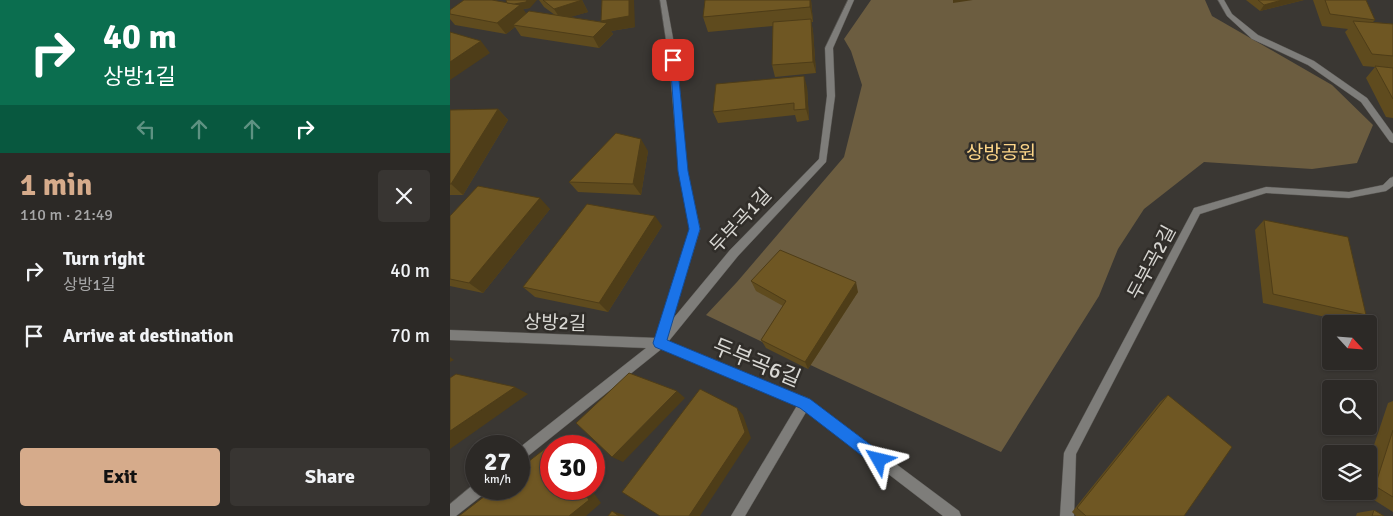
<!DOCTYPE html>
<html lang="en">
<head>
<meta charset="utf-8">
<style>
  body { margin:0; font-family:Signika,"Noto Sans KR",sans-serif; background:#383532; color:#f1f3f6; height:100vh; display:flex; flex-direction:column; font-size:19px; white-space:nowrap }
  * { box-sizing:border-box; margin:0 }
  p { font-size:16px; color:#a6a6a7 }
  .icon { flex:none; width:28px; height:28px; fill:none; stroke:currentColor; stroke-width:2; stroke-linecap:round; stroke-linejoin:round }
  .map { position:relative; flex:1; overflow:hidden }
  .panel { display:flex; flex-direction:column; background:#2c2926; width:450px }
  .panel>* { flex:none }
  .top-card { background:#0b6e4f; color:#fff; overflow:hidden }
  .needle { width:32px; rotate:116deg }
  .fabs { position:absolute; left:872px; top:315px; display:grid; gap:10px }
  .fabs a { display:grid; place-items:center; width:55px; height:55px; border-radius:5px; background:#2c2926; box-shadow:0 1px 4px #0004,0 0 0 1px #484543; font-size:25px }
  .speed { position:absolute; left:15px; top:435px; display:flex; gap:10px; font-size:25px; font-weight:700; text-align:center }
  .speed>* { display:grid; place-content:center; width:65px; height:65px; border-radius:50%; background:#2c2926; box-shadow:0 1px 4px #0004,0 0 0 1px #484543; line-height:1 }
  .speed small { font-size:12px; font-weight:400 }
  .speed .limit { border:8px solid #d22; background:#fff; color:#111 }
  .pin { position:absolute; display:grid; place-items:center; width:42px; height:42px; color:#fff; margin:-21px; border-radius:10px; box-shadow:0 2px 8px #0006 }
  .me { position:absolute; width:55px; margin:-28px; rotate:307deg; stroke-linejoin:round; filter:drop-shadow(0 0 4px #0008) }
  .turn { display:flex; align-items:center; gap:18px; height:105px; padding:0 20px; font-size:22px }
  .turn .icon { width:65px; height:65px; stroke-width:2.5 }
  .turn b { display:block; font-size:35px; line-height:42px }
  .lanes { display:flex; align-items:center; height:48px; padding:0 20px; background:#0003; justify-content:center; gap:25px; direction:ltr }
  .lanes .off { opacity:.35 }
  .round { display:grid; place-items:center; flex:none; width:52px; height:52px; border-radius:5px; background:#383532 }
  .overview { display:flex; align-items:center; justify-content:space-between; height:85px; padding:0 20px }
  h1 { font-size:30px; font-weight:700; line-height:38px; color:#d6ab8b }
  .button { display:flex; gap:10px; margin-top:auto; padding:10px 20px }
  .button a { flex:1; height:58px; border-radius:5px; background:#d6ab8b; color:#111; font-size:20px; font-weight:700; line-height:58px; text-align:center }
  .button a+a { background:#383532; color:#f1f3f6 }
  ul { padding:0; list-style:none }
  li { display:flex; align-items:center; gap:15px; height:65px; padding:0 20px }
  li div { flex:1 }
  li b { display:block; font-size:19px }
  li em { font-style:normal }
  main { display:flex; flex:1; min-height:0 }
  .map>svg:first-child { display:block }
  .green { fill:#6c5d40 }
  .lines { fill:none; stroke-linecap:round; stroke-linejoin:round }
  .service-casing { stroke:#565450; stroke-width:1 }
  .minor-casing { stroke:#565450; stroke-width:1 }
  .service { fill:#7e7d7a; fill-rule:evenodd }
  .minor { fill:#7e7d7a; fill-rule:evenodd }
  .wall { fill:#5f4b1e }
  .shaded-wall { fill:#4e3d18 }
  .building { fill:#6f5723; stroke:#4e3d18 }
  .route { fill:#1a73e8; stroke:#114b97 }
  .labels { text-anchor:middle; stroke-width:5; stroke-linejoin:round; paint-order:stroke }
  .park-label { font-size:19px; fill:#fdd689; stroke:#302d29 }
  .street-label { font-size:19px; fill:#d8d7d3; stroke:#302d29 }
  .near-street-label { font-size:22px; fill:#d8d7d3; stroke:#302d29 }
</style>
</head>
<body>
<main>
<section class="panel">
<div class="top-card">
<div class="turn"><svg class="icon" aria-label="right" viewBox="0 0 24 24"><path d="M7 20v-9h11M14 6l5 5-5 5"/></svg><div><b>40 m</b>상방1길</div></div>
<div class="lanes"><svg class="icon off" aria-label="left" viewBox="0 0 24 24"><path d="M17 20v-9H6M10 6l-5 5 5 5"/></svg><svg class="icon off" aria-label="ahead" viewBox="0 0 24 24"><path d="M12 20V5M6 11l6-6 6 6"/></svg><svg class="icon off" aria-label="ahead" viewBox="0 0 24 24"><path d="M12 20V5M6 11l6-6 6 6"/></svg><svg class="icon" aria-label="right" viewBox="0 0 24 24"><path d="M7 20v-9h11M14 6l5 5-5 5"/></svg></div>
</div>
<div class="overview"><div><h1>1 min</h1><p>110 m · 21:49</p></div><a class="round"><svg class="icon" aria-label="close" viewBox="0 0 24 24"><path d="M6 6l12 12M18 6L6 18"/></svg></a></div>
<ul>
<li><svg class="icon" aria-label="right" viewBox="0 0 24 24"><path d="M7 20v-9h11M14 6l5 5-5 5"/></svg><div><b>Turn right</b><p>상방1길</p></div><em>40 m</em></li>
<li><svg class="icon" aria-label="arrive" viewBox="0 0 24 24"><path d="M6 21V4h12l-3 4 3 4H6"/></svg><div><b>Arrive at destination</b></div><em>70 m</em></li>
</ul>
<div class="button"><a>Exit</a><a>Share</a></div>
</section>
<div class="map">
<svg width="943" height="516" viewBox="0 0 943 516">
  <rect width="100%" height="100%" fill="#3a3733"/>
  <polygon class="green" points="421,0 755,0 762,16 882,85 923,125 907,163 862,169 754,162 694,209 668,249 649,296 551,452 371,370 256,315 287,282 394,157 412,85 401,51 394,39"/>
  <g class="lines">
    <g class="service-casing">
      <g id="service">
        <polygon points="398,0 404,0 383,48 385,96 376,162 288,256 214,347 73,460 69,462 69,448 196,348 0,340 0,330 207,338 280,250 369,159 377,96 375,48"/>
        <polygon points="768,0 774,0 782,14 808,35 864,61 917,98 943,134 943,143 940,142 911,102 858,65 802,39 777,16"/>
        <polygon points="943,177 943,186 936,191 899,198 816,193 750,214 626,454 624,516 610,516 614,453 616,449 744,208 816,187 899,192 933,185 940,178"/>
        <polygon points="355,397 359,399 361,403 359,407 295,516 281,516 351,399"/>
        <polygon points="24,484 26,484 26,489 35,489 34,494 6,516 0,516 0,504"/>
      </g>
    </g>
    <g class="minor-casing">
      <polygon id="minor" points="210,0 216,0 227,60 237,171 250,229 216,340 359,399 509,511 511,516 493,516 351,407 206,347 204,343 240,229 229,171 219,60"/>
    </g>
    <use href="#service" class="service"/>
    <use href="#minor" class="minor"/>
  </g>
  <g class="wall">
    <polygon points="89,0 132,0 138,12 119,17 185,27 161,31 163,34 149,48 71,36 65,27 56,34 5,25 0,19 0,10 80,8 73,9 76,14 105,15 94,7"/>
    <polygon points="361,0 363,22 361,22 363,31 366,73 325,77 322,65 323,26 258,32 253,17"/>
    <polygon points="796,0 854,0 810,11"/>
    <polygon points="863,0 916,0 925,20 923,22 943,24 943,118 936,117 916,78 925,67 913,66 895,32 898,29 872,26"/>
    <polygon points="357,87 359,120 347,122 345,115 268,123 263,112"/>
    <polygon points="48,109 58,120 13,195 0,195 0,110"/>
    <polygon points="198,151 191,195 128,192 119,182"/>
    <polygon points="100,209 33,293 0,286 0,216"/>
    <polygon points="814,220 916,315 902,323 813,303 805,230"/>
    <polygon points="212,226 158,312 85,297 73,287"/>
    <polygon points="301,281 408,292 358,369 316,348 311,340 333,306 306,291"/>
    <polygon points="718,395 734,516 626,516 622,512 710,402"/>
    <polygon points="943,401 943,512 910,491 919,491 919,460 938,403"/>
    <polygon points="924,510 934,516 906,516 907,513"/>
  </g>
  <g class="shaded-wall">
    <polygon points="77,0 87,0 80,8 73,9 78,16 63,25 65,27 56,34 47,23 58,5"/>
    <polygon points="132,0 138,12 111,20 104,9"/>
    <polygon points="179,0 184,0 185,27 161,31 163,34 149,48 143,37 154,26 151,21"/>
    <polygon points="360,0 361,0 363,22 360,7"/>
    <polygon points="503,0 523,0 503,3"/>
    <polygon points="832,0 854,0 810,11 814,5"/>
    <polygon points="361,19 363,31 366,73 363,62"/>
    <polygon points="31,41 40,53 0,80 0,62"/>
    <polygon points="354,76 357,87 359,120 356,109"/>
    <polygon points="48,109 58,120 13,195 1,184"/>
    <polygon points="191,139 198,151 191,195 183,184"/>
    <polygon points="90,198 100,209 33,293 19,283"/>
    <polygon points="205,216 212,226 158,312 149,303"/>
    <polygon points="406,282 408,292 358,369 355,362"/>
    <polygon points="0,357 4,360 0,362"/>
    <polygon points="65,387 78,394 0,449 0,431"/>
    <polygon points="227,391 235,398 173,462 162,457"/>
    <polygon points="287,408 293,415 301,438 250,516 239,516"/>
    <polygon points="132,489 141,489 151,503 136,516 119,516"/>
    <polygon points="162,511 174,515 175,516 169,516"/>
  </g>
  <g class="building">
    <polygon points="14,0 42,0 70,5 47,23 0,14 0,10"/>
    <polygon points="56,0 77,0 76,2 64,4 57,3"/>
    <polygon points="93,0 132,0 104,9"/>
    <polygon points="152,0 179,0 179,16 151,21"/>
    <polygon points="255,0 360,0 360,7 253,17"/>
    <polygon points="808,0 832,0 814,5"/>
    <polygon points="875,0 916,0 925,20 880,14"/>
    <polygon points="79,11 157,23 143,37 63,25"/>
    <polygon points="361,19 363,62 322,65 323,22"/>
    <polygon points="903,21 943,24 943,56 922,54"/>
    <polygon points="0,32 31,41 0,62"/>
    <polygon points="925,66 943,68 943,99"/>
    <polygon points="354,76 356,109 344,110 344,103 263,112 266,84"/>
    <polygon points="48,109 1,184 0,184 0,110"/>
    <polygon points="166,133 191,139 183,184 119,182"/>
    <polygon points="28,186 90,198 19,283 0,279 0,216"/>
    <polygon points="137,204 205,216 149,303 73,287"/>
    <polygon points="814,220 898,237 916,315 823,294"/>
    <polygon points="330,250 406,282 355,362 311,340 336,301 301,281"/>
    <polygon points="179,373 227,391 162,457 126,423"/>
    <polygon points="6,374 65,387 0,431 0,378"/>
    <polygon points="250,389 287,408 295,432 239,516 210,516 172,492"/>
    <polygon points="718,395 782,447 734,516 636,516 627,508"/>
    <polygon points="943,430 943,497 925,486"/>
    <polygon points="101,444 103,446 101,446 101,489 132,489 139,500 119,516 9,516 44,489 69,489 69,469"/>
    <polygon points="924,510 934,516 922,516"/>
    <polygon points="162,511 169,516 158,516"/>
  </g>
  <polygon class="route" points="220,58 227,60 238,171 250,229 217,340 360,399 434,455 437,460 434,465 429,467 424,465 350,408 205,347 203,343 239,229 228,171"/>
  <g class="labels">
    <g class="park-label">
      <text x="551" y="159">상방공원</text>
    </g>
    <g class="street-label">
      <text transform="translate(290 220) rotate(-47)" y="7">두부곡1길</text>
      <text transform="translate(701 262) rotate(-62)" y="7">두부곡2길</text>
      <text transform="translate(105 322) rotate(2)" y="7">상방2길</text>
    </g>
    <g class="near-street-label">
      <text transform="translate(307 362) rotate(22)" y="8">두부곡6길</text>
    </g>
  </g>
</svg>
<div class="fabs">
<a><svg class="needle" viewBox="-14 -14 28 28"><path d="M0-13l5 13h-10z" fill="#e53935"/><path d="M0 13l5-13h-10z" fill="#a6a6a7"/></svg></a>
<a><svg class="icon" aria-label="search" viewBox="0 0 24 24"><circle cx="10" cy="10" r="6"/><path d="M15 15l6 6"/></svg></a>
<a><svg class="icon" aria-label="layers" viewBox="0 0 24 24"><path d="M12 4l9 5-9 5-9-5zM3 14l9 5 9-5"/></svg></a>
</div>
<div class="speed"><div>27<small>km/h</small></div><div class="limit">30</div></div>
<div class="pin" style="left:223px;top:60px;background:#d93025"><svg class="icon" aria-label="arrive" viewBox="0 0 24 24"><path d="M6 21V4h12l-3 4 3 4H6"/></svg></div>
<svg class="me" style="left:429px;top:460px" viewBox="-20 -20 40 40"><path d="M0-17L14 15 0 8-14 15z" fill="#1a73e8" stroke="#fff" stroke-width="4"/></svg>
</div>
</main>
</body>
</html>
